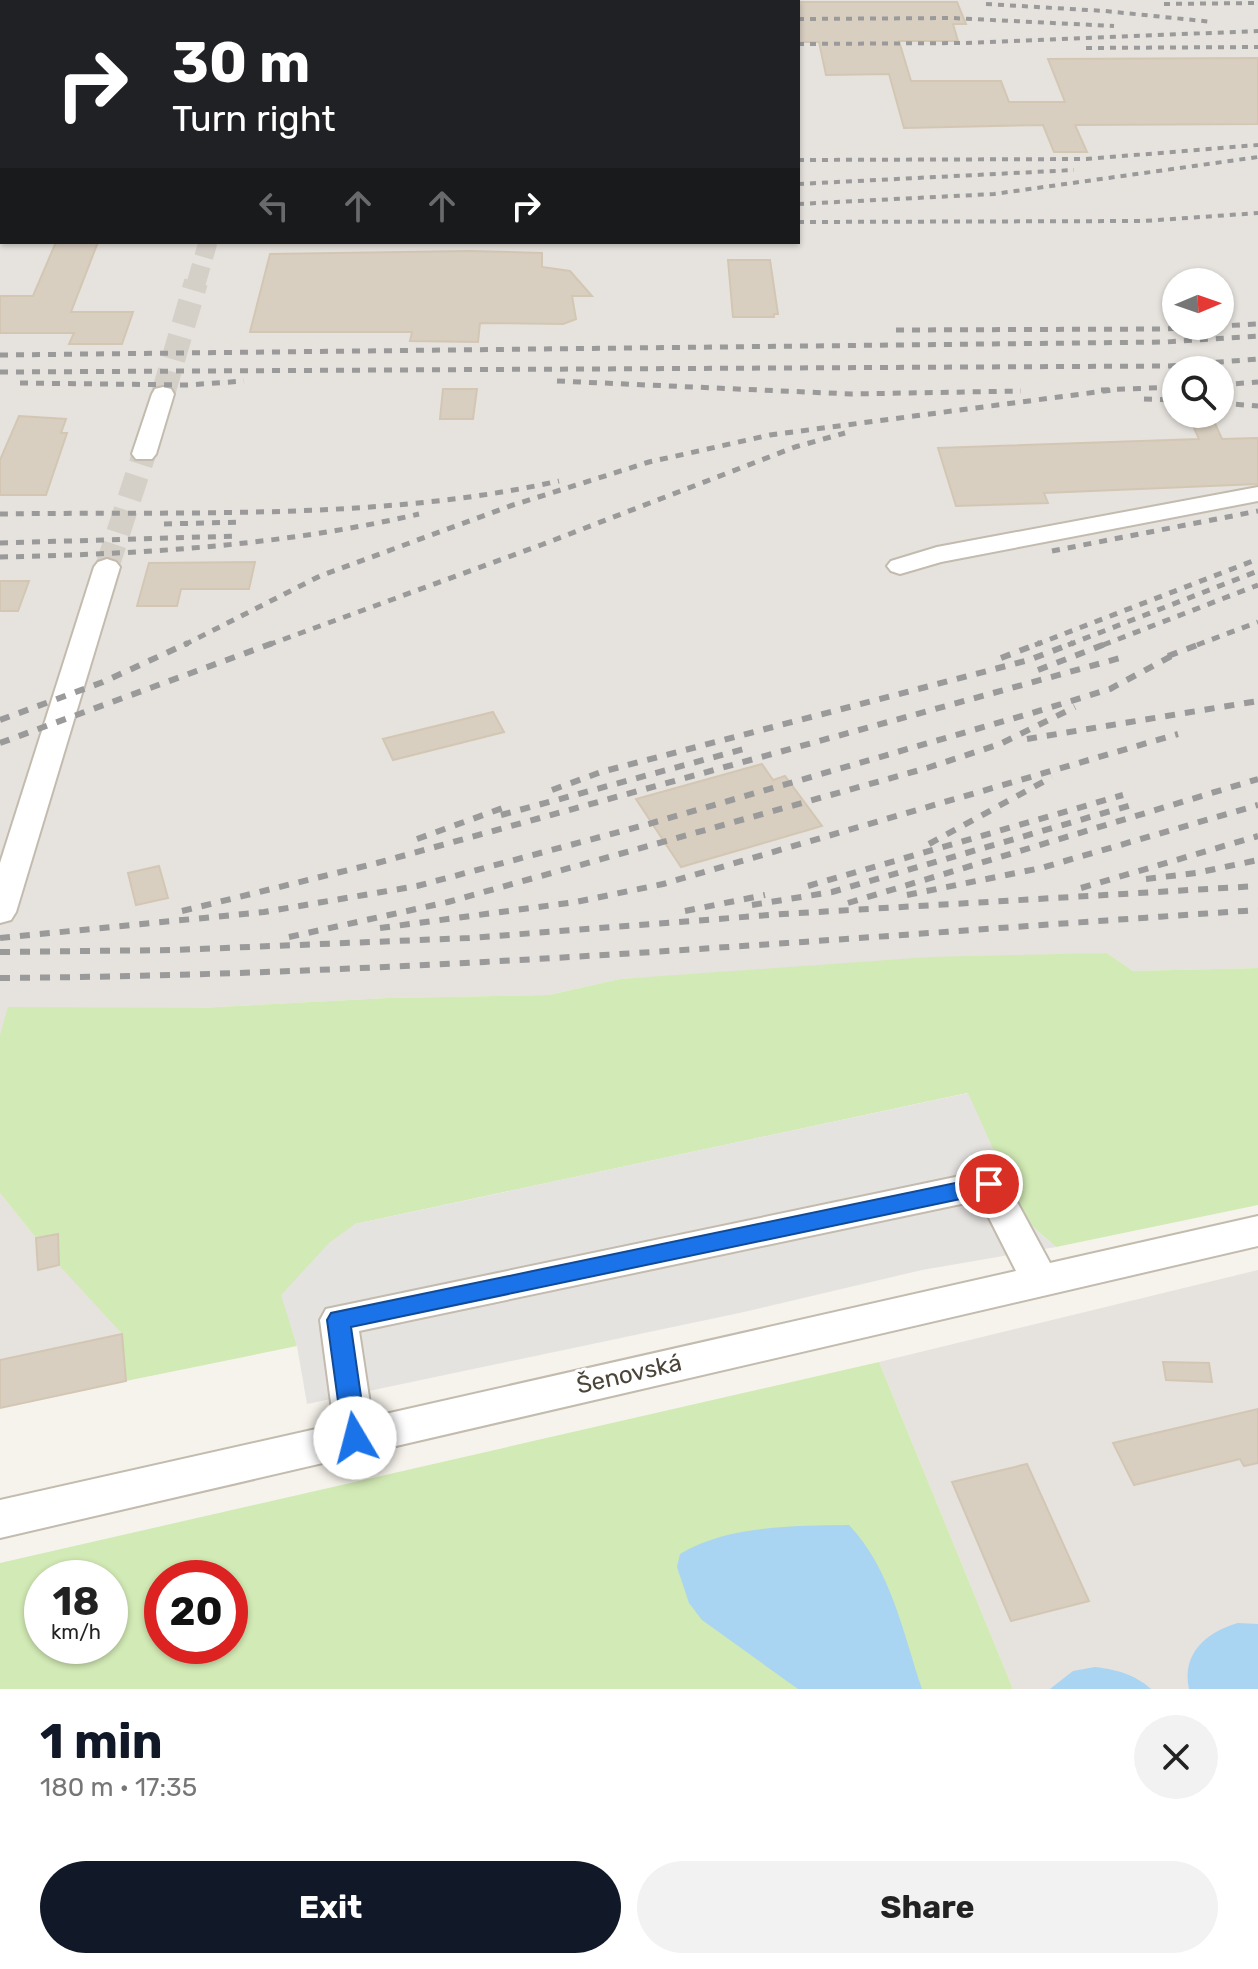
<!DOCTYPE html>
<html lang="en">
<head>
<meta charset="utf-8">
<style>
  body { margin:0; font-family:Rubik,sans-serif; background:#f2f2f2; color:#222; height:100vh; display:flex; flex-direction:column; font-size:30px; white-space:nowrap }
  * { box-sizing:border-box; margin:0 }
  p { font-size:26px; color:#767676 }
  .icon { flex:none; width:44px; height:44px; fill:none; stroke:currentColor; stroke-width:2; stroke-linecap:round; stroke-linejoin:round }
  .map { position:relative; height:1689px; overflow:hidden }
  .side { display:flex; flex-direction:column; background:#fff; flex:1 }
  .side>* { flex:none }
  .top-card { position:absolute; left:0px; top:0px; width:800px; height:244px; box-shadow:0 2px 6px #0004; background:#202124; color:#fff; overflow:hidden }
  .needle { width:52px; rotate:88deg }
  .tools { position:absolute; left:1162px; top:268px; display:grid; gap:16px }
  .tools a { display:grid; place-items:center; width:72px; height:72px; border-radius:50%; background:#fff; box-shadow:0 2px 6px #0004; font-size:40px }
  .speed { position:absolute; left:24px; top:1560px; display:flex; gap:16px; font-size:40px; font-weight:700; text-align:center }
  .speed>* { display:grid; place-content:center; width:104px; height:104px; border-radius:50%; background:#fff; box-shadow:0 2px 6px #0004; line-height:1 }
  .speed small { font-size:20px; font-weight:400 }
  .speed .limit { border:12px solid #d22; background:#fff; color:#111 }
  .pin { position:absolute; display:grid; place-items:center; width:68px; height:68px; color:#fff; margin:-34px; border:4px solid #fff; border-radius:50%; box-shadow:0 2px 8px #0007 }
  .me { position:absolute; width:88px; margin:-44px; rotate:352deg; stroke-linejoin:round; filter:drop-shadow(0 0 6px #0008) }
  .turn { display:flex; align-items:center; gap:28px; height:168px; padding:0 40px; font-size:36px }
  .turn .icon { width:104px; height:104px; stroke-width:2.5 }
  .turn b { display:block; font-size:56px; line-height:68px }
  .lanes { display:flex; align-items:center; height:76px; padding:0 40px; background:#0003; justify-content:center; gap:40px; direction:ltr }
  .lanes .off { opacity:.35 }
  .round { display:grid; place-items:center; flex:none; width:84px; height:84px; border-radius:42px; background:#f2f2f2 }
  .summary { display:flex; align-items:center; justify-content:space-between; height:136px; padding:0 40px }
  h1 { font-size:48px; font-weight:700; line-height:60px; color:#111827 }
  .primary-button { display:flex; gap:16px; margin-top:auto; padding:16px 40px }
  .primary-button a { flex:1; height:92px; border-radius:48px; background:#111827; color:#fff; font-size:32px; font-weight:700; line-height:92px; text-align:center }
  .primary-button a+a { background:#f2f2f2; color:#222 }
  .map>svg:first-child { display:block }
  .industrial { fill:#e6e2dd; fill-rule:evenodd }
  .green { fill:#d2eab5; fill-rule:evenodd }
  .parking { fill:#e5e3e0 }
  .water { fill:#a9d4f2 }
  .building { fill:#d8cfc1; stroke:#d3c7b4; stroke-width:2 }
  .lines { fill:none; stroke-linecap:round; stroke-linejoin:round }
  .minor-tunnel-far1 { stroke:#d4d0c8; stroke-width:19; stroke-dasharray:19 9; stroke-linecap:butt }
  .minor-tunnel { stroke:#d4d0c8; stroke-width:24; stroke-dasharray:24 12; stroke-linecap:butt }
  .minor-casing { stroke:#c2bbae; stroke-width:4 }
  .minor { fill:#fff; fill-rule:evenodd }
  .rail-far2 { stroke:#9a9a9a; stroke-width:4; stroke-dasharray:6 6; stroke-linecap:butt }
  .rail-far1 { stroke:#9a9a9a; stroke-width:5; stroke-dasharray:8 8; stroke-linecap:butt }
  .rail { stroke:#9a9a9a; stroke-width:6; stroke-dasharray:10 10; stroke-linecap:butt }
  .route { fill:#1a73e8; stroke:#114b97; stroke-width:2 }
  .labels { text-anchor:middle; stroke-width:6; stroke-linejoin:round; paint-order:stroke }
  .near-street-label { font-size:24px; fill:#4b4439; stroke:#fff }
</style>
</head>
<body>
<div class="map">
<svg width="1258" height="1689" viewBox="0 0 1258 1689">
  <rect width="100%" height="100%" fill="#f6f3ec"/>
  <g class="industrial">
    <path d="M 0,0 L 1258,0 L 1258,968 L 1133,971 L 1107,953 L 620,979 L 549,995 L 388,998 L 199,1008 L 0,1035 ZM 2,2 L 798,2 L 798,242 L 2,242 ZM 1176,282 L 1220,282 L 1220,326 L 1176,326 ZM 1176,370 L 1220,370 L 1220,414 L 1176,414 Z"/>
    <polygon points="0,1193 36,1238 57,1234 60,1265 122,1334 126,1381 0,1408"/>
    <polygon points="1258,1270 1258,1689 1013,1689 879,1362"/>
  </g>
  <g class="green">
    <polygon points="1107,953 1133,971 1258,968 1258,1205 1056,1247 1025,1220 967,1093 355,1224 282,1295 297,1346 126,1381 122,1334 59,1265 57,1234 36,1238 0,1193 0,1035 8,1007 199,1008 388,998 549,995 620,979 930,957"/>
    <path d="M 879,1362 L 1013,1689 L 0,1689 L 0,1563 ZM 42,1578 L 110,1578 L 110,1646 L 42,1646 ZM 162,1578 L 230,1578 L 230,1646 L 162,1646 Z"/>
  </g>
  <polygon class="parking" points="968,1093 1025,1220 1056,1247 922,1270 744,1312 307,1404 297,1346 281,1295 329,1243 355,1224"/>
  <g class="water">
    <path d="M 849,1525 C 891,1569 903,1633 922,1689 L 798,1689 L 702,1620 L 689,1603 L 677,1567 L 680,1554 C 728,1525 794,1526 849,1525 Z"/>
    <path d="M 1238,1623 L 1258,1624 L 1258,1689 L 1189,1689 C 1181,1653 1207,1632 1238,1623 Z"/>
    <path d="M 1095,1667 C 1117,1670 1134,1674 1151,1689 L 1050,1689 L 1073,1671 Z"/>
  </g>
  <g class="building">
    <polygon points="798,2 957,2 966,24 953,24 958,41 899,41 911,81 1001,81 1009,102 1065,102 1048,59 1258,58 1258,124 1075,125 1087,152 1054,152 1043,125 904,128 889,74 826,75 819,42 798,42"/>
    <polygon points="56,242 98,242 71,312 133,312 122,344 69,344 74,333 0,333 0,296 33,296"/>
    <polygon points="469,251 542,253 542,267 570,271 592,296 572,296 576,319 563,324 480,323 478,342 410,341 412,332 250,332 270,254"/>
    <polygon points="728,260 770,260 778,314 774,314 774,317 733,317"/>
    <polygon points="443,389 477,389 473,419 440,419"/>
    <polygon points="19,416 66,419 61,433 67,433 46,495 0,495 0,460"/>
    <polygon points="1190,419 1213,419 1222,439 1258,438 1258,484 1044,493 1048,503 956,506 938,448 1199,439"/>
    <polygon points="255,562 249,589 181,589 177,606 137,606 149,563"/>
    <polygon points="0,581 29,581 18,611 0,611"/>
    <polygon points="493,712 504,732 393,760 383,739"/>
    <polygon points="762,764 773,780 785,776 822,826 681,867 636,799"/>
    <polygon points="159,866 168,898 136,905 128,873"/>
    <polygon points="58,1234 59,1265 38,1270 36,1238"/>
    <polygon points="122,1334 126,1381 0,1408 0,1360"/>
    <polygon points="1163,1362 1209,1363 1212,1382 1166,1380"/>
    <polygon points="1258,1409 1258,1463 1244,1466 1240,1459 1134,1485 1113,1443"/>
    <polygon points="1027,1464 1089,1601 1011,1621 952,1482"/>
  </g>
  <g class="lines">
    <polyline class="minor-tunnel-far1" points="196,284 208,242"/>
    <g class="minor-tunnel">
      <polyline points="163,394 196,282"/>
      <polyline points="107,567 144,454"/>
    </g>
    <g class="minor-casing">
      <g id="minor">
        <polygon points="0,27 2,27 0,38"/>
        <polygon points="163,387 171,389 174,394 156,454 152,459 136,459 132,454 152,394 155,389"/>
        <polygon points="1258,487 1258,501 941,562 900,574 891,571 887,566 891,561 937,547"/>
        <polygon points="107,559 116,562 120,567 16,912 11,920 0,923 0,863 94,567 98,562"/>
        <path d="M 989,1170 L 1002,1174 L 1050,1263 L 1258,1216 L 1258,1246 L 0,1538 L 0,1500 L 334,1425 L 320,1320 L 326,1309 ZM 980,1200 L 1016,1271 L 372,1417 L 359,1331 Z"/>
      </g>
    </g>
    <use href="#minor" class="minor"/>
    <g class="rail-far2">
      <polyline points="986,4 1105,11 1213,22"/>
      <polyline points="1164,4 1258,3"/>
      <polyline points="798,19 952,18 1114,26"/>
      <polyline points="798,44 964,43 1258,31"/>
      <polyline points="1086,48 1258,47"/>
      <polyline points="798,160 1086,159 1258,145"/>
      <polyline points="798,184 1074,170"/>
      <polyline points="798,204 994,194 1258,157"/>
      <polyline points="798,222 1144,221 1258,213"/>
    </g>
    <g class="rail-far1">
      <polyline points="896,330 1163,329 1258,324"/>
      <polyline points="0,355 1166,342 1258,336"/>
      <polyline points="0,372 1169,366 1258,359"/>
      <polyline points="557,381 851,394 1021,391"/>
      <polyline points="20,383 188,385 244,381"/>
      <polyline points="1220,385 1258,382"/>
      <polyline points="1101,390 1176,387"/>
      <polyline points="1144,399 1176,400"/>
      <polyline points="1220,403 1258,406"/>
      <path d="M 0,514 C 185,511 379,521 559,481"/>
      <polyline points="164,524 244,522"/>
      <polyline points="0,543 238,536"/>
      <polyline points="1052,551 1258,511"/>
      <path d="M 0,557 C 142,554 281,546 419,514"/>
      <polyline points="184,645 320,576 510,506 649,462 770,435 1112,390"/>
      <polyline points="268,645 541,545 795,447 845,433"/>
      <polyline points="1035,645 1258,559"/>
      <polyline points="1068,645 1258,571"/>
      <polyline points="1103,645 1258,585"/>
      <polyline points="1197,645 1258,622"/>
    </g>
    <g class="rail">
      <polyline points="1168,656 1203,643"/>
      <polyline points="1001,658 1040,643"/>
      <polyline points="1038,670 1108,643"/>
      <polyline points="0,720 103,682 188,643"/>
      <polyline points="1027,739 1258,701"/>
      <polyline points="0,743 273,643"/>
      <polyline points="552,790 601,772 1029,660 1073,643"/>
      <polyline points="501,815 744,749"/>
      <polyline points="417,839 511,805"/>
      <polyline points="929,844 1052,777"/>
      <polyline points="1146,879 1196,873 1258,860"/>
      <polyline points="808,886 1123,795"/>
      <polyline points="1081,888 1258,836"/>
      <polyline points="907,895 1041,868 1258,805"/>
      <polyline points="848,903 1258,779"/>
      <polyline points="752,905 832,892 1135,804"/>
      <polyline points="182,911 377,863 1120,658"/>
      <polyline points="685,911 765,895"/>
      <polyline points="380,928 576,902 663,884 1178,734"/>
      <polyline points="289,937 448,902 927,768 1000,744 1075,707"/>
      <polyline points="0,938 264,912 417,886 645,825 1032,713 1110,689 1177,653"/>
      <polyline points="0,952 174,950 469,938 783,914 1258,886"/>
      <path d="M 0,978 C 421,975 839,938 1258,910"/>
    </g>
  </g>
  <polygon class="route" points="989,1176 997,1178 1000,1184 997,1190 989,1193 351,1327 367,1438 364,1445 355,1448 347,1445 343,1438 327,1320 331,1313"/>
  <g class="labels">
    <g class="near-street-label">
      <text transform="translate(629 1374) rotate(-13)" y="8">Šenovská</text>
    </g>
  </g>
</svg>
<div class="tools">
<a><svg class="needle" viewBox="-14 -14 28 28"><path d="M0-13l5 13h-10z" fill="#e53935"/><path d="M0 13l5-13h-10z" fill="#767676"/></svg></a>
<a><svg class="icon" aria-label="search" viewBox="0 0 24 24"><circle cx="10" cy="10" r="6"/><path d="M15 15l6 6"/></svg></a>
</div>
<div class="speed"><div>18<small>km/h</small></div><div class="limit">20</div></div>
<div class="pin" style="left:989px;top:1184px;background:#d93025"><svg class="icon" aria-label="arrive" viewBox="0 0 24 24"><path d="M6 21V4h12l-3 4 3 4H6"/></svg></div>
<svg class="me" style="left:355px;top:1438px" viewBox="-20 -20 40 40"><circle r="19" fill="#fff"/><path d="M0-13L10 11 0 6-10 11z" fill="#1a73e8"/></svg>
<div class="top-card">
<div class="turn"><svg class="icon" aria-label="right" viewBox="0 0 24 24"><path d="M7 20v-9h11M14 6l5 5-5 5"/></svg><div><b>30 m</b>Turn right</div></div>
<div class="lanes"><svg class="icon off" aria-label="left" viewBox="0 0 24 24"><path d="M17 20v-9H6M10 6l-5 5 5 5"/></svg><svg class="icon off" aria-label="ahead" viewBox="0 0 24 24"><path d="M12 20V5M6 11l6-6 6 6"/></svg><svg class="icon off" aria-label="ahead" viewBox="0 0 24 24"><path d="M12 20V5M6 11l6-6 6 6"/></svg><svg class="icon" aria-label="right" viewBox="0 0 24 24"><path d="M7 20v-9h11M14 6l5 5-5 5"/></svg></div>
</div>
</div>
<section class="side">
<div class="summary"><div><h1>1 min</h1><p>180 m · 17:35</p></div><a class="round"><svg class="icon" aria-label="close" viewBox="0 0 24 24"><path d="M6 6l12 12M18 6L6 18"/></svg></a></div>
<div class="primary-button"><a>Exit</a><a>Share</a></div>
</section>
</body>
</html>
